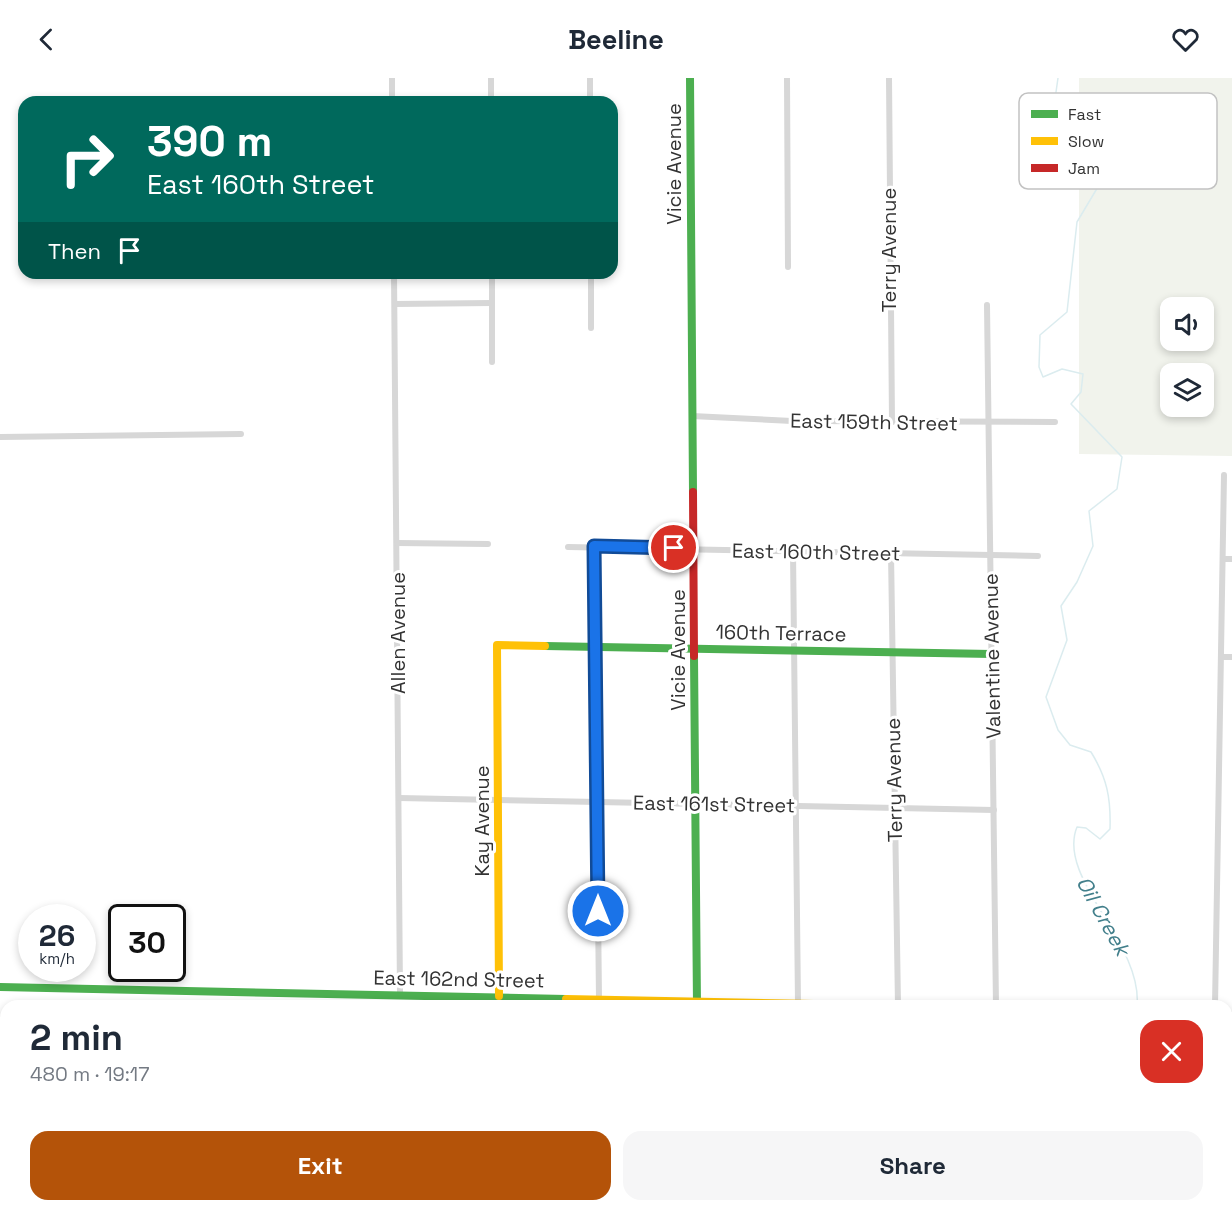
<!DOCTYPE html>
<html lang="en">
<head>
<meta charset="utf-8">
<style>
  body { margin:0; font-family:"Space Grotesk",sans-serif; background:#f6f6f7; color:#1f2937; height:100vh; display:flex; flex-direction:column; font-size:22px; white-space:nowrap }
  * { box-sizing:border-box; margin:0 }
  p { font-size:20px; color:#747a83 }
  .icon { flex:none; width:33px; height:33px; fill:none; stroke:currentColor; stroke-width:2; stroke-linecap:round; stroke-linejoin:round }
  .map { position:relative; flex:1; overflow:hidden }
  .drawer { position:absolute; left:0px; top:922px; width:1233px; height:212px; display:flex; flex-direction:column; background:#fff; border-radius:18px 18px 0 0; box-shadow:0 3px 9px #0003 }
  .drawer>* { flex:none }
  .guide { position:absolute; left:18px; top:18px; width:600px; height:183px; border-radius:18px; box-shadow:0 3px 9px #0003; background:#00695c; color:#fff; overflow:hidden }
  .buttons { position:absolute; left:1160px; top:219px; display:grid; gap:12px }
  .buttons a { display:grid; place-items:center; width:54px; height:54px; border-radius:12px; background:#fff; box-shadow:0 3px 9px #0003; font-size:30px }
  .speed { position:absolute; left:18px; top:826px; display:flex; gap:12px; font-size:30px; font-weight:700; text-align:center }
  .speed>* { display:grid; place-content:center; width:78px; height:78px; border-radius:50%; background:#fff; box-shadow:0 3px 9px #0003; line-height:1 }
  .speed small { font-size:15px; font-weight:400 }
  .speed .limit { border:3px solid #111; border-radius:9px; background:#fff; color:#111 }
  .pin { position:absolute; display:grid; place-items:center; width:51px; height:51px; color:#fff; margin:-26px; border:3px solid #fff; border-radius:50%; box-shadow:0 2px 6px #0007 }
  .me { position:absolute; width:66px; margin:-33px; rotate:0deg; stroke-linejoin:round; filter:drop-shadow(0 0 4px #0008) }
  .turn { display:flex; align-items:center; gap:21px; height:126px; padding:0 30px; font-size:27px }
  .turn .icon { width:78px; height:78px; stroke-width:2.5 }
  .turn b { display:block; font-size:42px; line-height:51px }
  .then { display:flex; align-items:center; height:57px; padding:0 30px; background:#0003; gap:12px; font-size:22px }
  .round { display:grid; place-items:center; flex:none; width:63px; height:63px; border-radius:18px; background:#f6f6f7 }
  .headline { display:flex; align-items:center; justify-content:space-between; height:102px; padding:0 30px }
  h1 { font-size:36px; font-weight:700; line-height:45px }
  .action { display:flex; gap:12px; margin-top:auto; padding:12px 30px }
  .action a { flex:1; height:69px; border-radius:18px; background:#b45309; color:#fff; font-size:24px; font-weight:700; line-height:69px; text-align:center }
  .action a+a { background:#f6f6f7; color:#1f2937 }
  header { display:flex; justify-content:space-between; align-items:center; height:78px; padding:0 30px; background:#fff; font-size:27px; font-weight:700 }
  .map>svg:first-child { display:block }
  .green { fill:#f1f3ec; fill-rule:evenodd }
  .lines { fill:none; stroke-linecap:round; stroke-linejoin:round }
  .stream { stroke:#dbecef; stroke-width:1.5 }
  .street { stroke:#d7d7d7; stroke-width:6 }
  .fast { stroke:#4caf50; stroke-width:8 }
  .slow { stroke:#ffc107; stroke-width:8 }
  .jam { stroke:#c62828; stroke-width:8 }
  .route-casing { stroke:#114b97; stroke-width:15 }
  .route { stroke:#1a73e8; stroke-width:10 }
  .labels { text-anchor:middle; stroke-width:6; stroke-linejoin:round; paint-order:stroke }
  .street-label { font-size:20px; fill:#333; stroke:#fff }
  .water-label { font-size:21px; font-style:italic; fill:#427f8b; stroke:#fff }
  .key { fill:#fff; stroke:#c2c2c2; stroke-width:1.5 }
  .key-label { font-size:16px; fill:#333 }
</style>
</head>
<body>
<header><svg class="icon" aria-label="back" viewBox="0 0 24 24"><path d="M15 5l-7 7 7 7"/></svg>Beeline<svg class="icon" aria-label="heart" viewBox="0 0 24 24"><path d="M12 20l-8-8c-3-5 5-10 8-4 3-6 11-1 8 4z"/></svg></header>
<div class="map">
<svg width="1232" height="1133" viewBox="0 0 1232 1133">
  <rect width="100%" height="100%" fill="#fff"/>
  <path class="green" d="M 1079,0 L 1232,0 L 1232,378 L 1079,376 ZM 1170,230 L 1203,230 L 1203,262 L 1170,262 ZM 1170,296 L 1203,296 L 1203,328 L 1170,328 Z"/>
  <g class="lines">
    <g class="stream">
      <path d="M 1058,0 L 1055,21 L 1063,56 L 1106,61 L 1105,97 L 1077,144 L 1067,234 L 1040,257 L 1039,289 L 1043,299 L 1062,291 L 1083,296 L 1081,314 L 1071,326 L 1122,379 L 1117,411 L 1089,433 L 1093,468 L 1077,504 L 1061,528 L 1067,562 L 1046,619 L 1058,652 L 1070,667 L 1091,674 C 1107,700 1111,720 1110,751 L 1100,761 L 1086,750 L 1077,749 C 1056,800 1143,865 1137,928"/>
      <polyline points="1078,1128 1079,1133"/>
    </g>
    <g class="street">
      <polyline points="392,0 392,24"/>
      <polyline points="491,0 491,24"/>
      <polyline points="590,0 590,24"/>
      <polyline points="787,0 788,189"/>
      <polyline points="889,0 892,344"/>
      <polyline points="394,195 400,916"/>
      <polyline points="492,195 492,284"/>
      <polyline points="591,195 591,250"/>
      <polyline points="395,226 492,225"/>
      <polyline points="987,227 996,928"/>
      <polyline points="692,338 792,343 1055,344"/>
      <polyline points="0,359 241,356"/>
      <polyline points="397,465 488,466"/>
      <polyline points="594,468 599,921"/>
      <polyline points="568,469 1038,478"/>
      <polyline points="793,473 798,926"/>
      <polyline points="891,475 898,928"/>
      <polyline points="1223,481 1232,481"/>
      <polyline points="1221,579 1232,579"/>
      <polyline points="399,720 994,732"/>
      <polyline points="1215,928 1224,397"/>
      <polyline points="1227,935 1232,936"/>
      <polyline points="897,1133 897,1128"/>
      <polyline points="1214,1133 1214,1128"/>
    </g>
    <g class="fast">
      <polyline points="690,0 693,414"/>
      <polyline points="545,568 992,576"/>
      <polyline points="694,578 697,928"/>
      <polyline points="0,909 566,921"/>
      <polyline points="0,1089 6,1099"/>
      <polyline points="26,1128 29,1133"/>
      <polyline points="699,1128 699,1133"/>
    </g>
    <g class="slow">
      <polyline points="499,918 497,567 545,568"/>
      <polyline points="566,921 917,928"/>
    </g>
    <polyline class="jam" points="693,414 694,578"/>
  </g>
  <g class="lines">
    <g class="route-casing">
      <polyline id="route" points="598,833 594,468 674,470"/>
    </g>
    <use href="#route" class="route"/>
  </g>
  <g class="labels">
    <g class="street-label">
      <text transform="translate(674 86) rotate(-90)" y="7">Vicie Avenue</text>
      <text transform="translate(889 172) rotate(-90)" y="7">Terry Avenue</text>
      <text transform="translate(874 344) rotate(1)" y="7">East 159th Street</text>
      <text transform="translate(816 474) rotate(1)" y="7">East 160th Street</text>
      <text transform="translate(398 555) rotate(-90)" y="7">Allen Avenue</text>
      <text transform="translate(781 555) rotate(1)" y="7">160th Terrace</text>
      <text transform="translate(678 572) rotate(-90)" y="7">Vicie Avenue</text>
      <text transform="translate(992 578) rotate(-91)" y="7">Valentine Avenue</text>
      <text transform="translate(894 702) rotate(-91)" y="7">Terry Avenue</text>
      <text transform="translate(714 726) rotate(1)" y="7">East 161st Street</text>
      <text transform="translate(482 743) rotate(-90)" y="7">Kay Avenue</text>
      <text transform="translate(459 901) rotate(1)" y="7">East 162nd Street</text>
    </g>
    <g class="water-label">
      <text transform="translate(1103 838) rotate(61)" y="7">Oil Creek</text>
    </g>
  </g>
  <rect x="1019" y="15" width="198" height="96" rx="9" class="key"/>
  <rect x="1031" y="32" width="27" height="8" fill="#4caf50"/>
  <rect x="1031" y="59" width="27" height="8" fill="#ffc107"/>
  <rect x="1031" y="86" width="27" height="8" fill="#c62828"/>
  <g class="key-label">
    <text x="1068" y="42">Fast</text>
    <text x="1068" y="69">Slow</text>
    <text x="1068" y="96">Jam</text>
  </g>
</svg>
<div class="buttons">
<a><svg class="icon" aria-label="sound" viewBox="0 0 24 24"><path d="M4 9h4l5-4v14l-5-4H4zM17 9q2 3 0 6"/></svg></a>
<a><svg class="icon" aria-label="layers" viewBox="0 0 24 24"><path d="M12 4l9 5-9 5-9-5zM3 14l9 5 9-5"/></svg></a>
</div>
<div class="speed"><div>26<small>km/h</small></div><div class="limit">30</div></div>
<div class="pin" style="left:674px;top:470px;background:#d93025"><svg class="icon" aria-label="arrive" viewBox="0 0 24 24"><path d="M6 21V4h12l-3 4 3 4H6"/></svg></div>
<svg class="me" style="left:598px;top:833px" viewBox="-20 -20 40 40"><circle r="17" fill="#1a73e8" stroke="#fff" stroke-width="3"/><path d="M0-11L8 9 0 5-8 9z" fill="#fff"/></svg>
<div class="guide">
<div class="turn"><svg class="icon" aria-label="right" viewBox="0 0 24 24"><path d="M7 20v-9h11M14 6l5 5-5 5"/></svg><div><b>390 m</b>East 160th Street</div></div>
<div class="then">Then<svg class="icon" aria-label="arrive" viewBox="0 0 24 24"><path d="M6 21V4h12l-3 4 3 4H6"/></svg></div>
</div>
<section class="drawer">
<div class="headline"><div><h1>2 min</h1><p>480 m · 19:17</p></div><a class="round" style="background:#d93025;color:#fff"><svg class="icon" aria-label="close" viewBox="0 0 24 24"><path d="M6 6l12 12M18 6L6 18"/></svg></a></div>
<div class="action"><a>Exit</a><a>Share</a></div>
</section>
</div>
</body>
</html>
